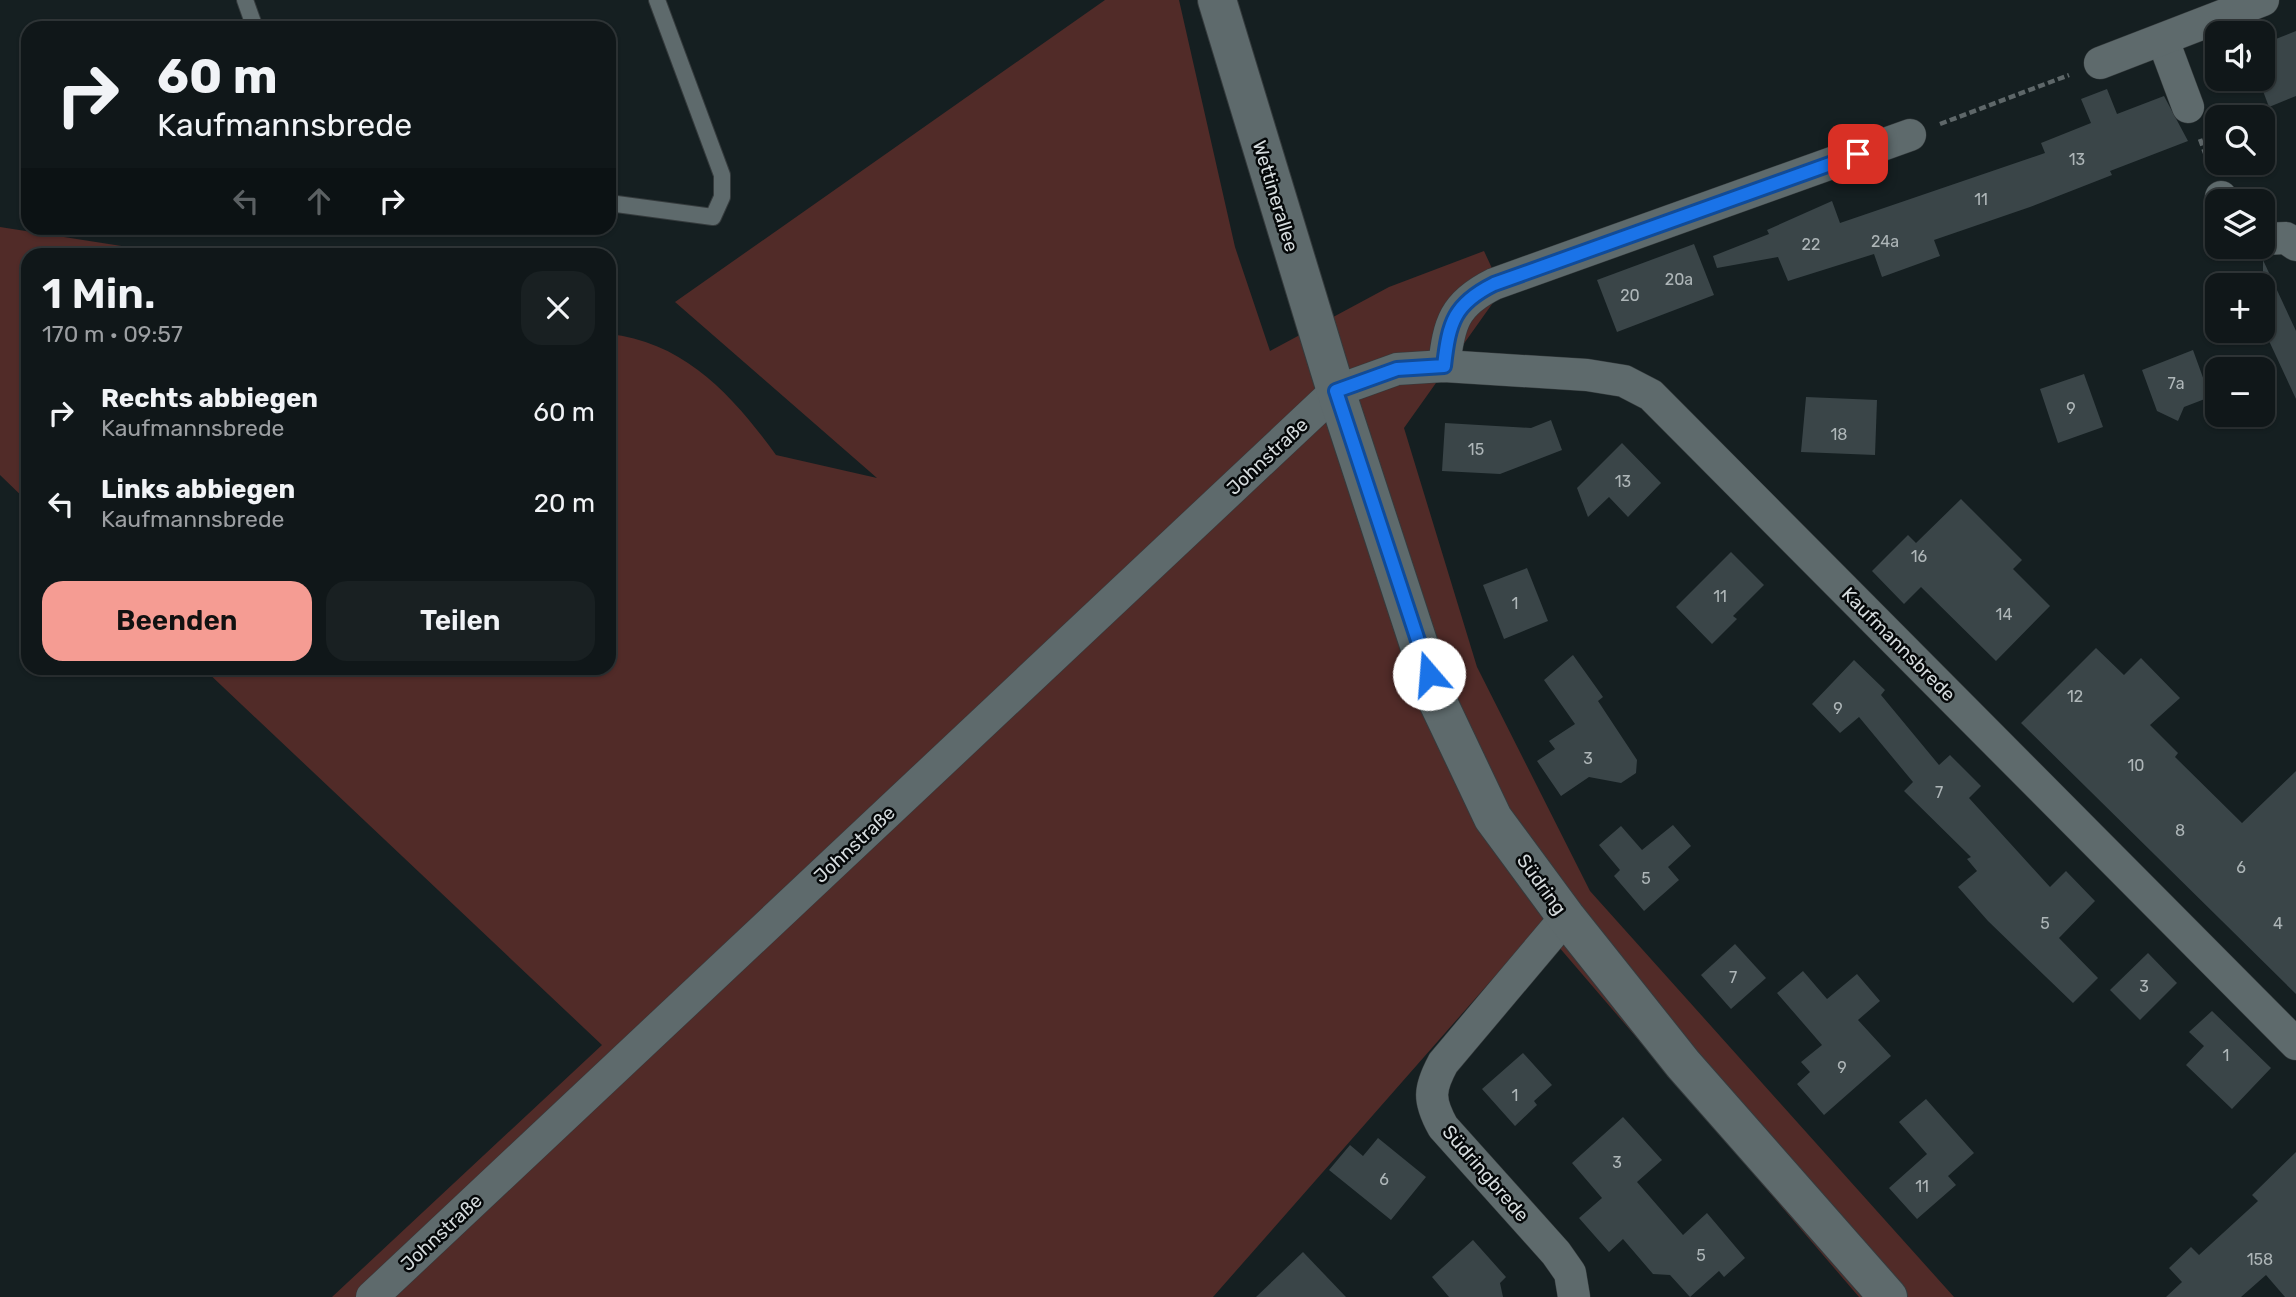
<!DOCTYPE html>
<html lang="de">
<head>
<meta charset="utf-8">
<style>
  body { margin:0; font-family:Rubik,sans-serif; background:#192022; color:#f1f3f6; height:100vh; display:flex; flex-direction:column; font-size:26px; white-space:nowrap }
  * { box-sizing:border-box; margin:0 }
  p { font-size:23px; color:#9c9fa2 }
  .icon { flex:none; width:38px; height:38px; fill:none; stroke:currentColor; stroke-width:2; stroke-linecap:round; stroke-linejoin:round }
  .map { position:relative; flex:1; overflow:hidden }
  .panel { position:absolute; left:21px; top:248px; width:595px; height:427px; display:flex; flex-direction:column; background:#101719; border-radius:21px; box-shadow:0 2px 5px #0004,0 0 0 2px #303638 }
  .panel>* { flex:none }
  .guide { position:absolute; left:21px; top:21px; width:595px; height:214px; border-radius:21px; box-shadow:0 2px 5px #0004,0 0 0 2px #303638; background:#101719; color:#f1f3f6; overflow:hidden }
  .buttons { position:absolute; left:2205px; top:21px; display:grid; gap:14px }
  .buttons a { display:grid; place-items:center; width:70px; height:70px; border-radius:14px; background:#101719; box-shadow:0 2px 5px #0004,0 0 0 2px #303638; font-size:35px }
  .pin { position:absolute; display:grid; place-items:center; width:60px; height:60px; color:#fff; margin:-30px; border-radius:14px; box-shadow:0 4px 10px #0006 }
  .me { position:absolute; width:77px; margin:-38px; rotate:342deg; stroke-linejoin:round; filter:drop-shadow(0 0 5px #0008) }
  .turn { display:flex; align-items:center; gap:24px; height:147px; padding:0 21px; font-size:32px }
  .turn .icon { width:91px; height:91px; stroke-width:2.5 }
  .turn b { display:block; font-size:49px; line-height:60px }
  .lanes { display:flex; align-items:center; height:66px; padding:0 21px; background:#0003; justify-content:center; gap:35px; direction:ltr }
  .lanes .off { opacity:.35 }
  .round { display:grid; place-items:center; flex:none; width:74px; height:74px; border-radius:21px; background:#192022 }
  .overview { display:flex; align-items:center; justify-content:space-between; height:119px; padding:0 21px }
  h1 { font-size:42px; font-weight:600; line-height:52px }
  .primary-button { display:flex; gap:14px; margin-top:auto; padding:14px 21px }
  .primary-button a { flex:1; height:80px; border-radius:21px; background:#f59c93; color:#111; font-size:28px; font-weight:600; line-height:80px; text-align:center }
  .primary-button a+a { background:#192022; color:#f1f3f6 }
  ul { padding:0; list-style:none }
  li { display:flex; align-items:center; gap:21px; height:91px; padding:0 21px }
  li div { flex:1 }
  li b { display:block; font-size:26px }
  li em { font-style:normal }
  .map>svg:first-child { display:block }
  .green { fill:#512b28 }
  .building { fill:#3a4548 }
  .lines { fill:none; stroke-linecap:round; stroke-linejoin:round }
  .service-casing { stroke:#353b3d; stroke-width:18 }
  .minor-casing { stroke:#353b3d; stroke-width:33 }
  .tertiary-casing { stroke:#353b3d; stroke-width:40 }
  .path { stroke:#5e6769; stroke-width:4.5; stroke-dasharray:7 3.5; stroke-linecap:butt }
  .service { stroke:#5e6a6c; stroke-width:16 }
  .minor { stroke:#5e6a6c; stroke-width:32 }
  .tertiary { stroke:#5e6a6c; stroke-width:38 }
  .route-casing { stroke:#114b97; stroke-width:18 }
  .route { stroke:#1a73e8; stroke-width:12 }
  .labels { text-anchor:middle; stroke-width:5; stroke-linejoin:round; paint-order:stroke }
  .number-label { font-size:16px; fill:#aeb6b8 }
  .street-label { font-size:19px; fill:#d5dbdd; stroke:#050809 }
</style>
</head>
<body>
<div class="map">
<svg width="2296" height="1297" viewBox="0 0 2296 1297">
  <rect width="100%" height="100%" fill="#151f21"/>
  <g class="green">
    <path d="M 1105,0 L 1179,0 L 1235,247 L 1270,351 L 1389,287 L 1484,251 L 1502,290 L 1404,428 L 1477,667 L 1590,891 L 1954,1297 L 1859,1297 L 1540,925 L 1213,1297 L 332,1297 L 602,1045 L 204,669 L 609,668 L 609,334 C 685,342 734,397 776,455 L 877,478 L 675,302 Z"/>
    <polygon points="0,227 179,255 28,256 28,502 0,475"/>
  </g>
  <g class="building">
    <polygon points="2296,31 2296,96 2269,107 2263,91 2263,44"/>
    <polygon points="2107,89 2117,114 2164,96 2188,141 2110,171 2112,175 2030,207 1934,240 1940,256 1882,277 1874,254 1788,281 1778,257 1717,268 1713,256 1769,234 1767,230 1832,201 1840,223 2045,153 2041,143 2091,123 2081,99"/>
    <polygon points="1694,244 1714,295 1617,332 1597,280"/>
    <polygon points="2263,260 2296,331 2296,399 2263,328"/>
    <polygon points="2193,350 2210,397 2184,407 2178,421 2157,411 2142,370"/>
    <polygon points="2084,374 2103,427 2058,443 2040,389"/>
    <polygon points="1806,397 1877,400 1875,455 1801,452"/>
    <polygon points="1551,420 1562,450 1500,474 1442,471 1445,423 1531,428"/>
    <polygon points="1622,443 1661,483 1628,517 1609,497 1588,517 1577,488"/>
    <polygon points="1961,499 2022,560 2013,569 2050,606 1996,661 1921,587 1904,604 1872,571 1908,535 1916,543"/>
    <polygon points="1731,552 1764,585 1733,616 1737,619 1712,644 1676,607"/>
    <polygon points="1527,568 1548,621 1504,639 1483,585"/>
    <polygon points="2096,648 2124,675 2141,658 2180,698 2150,725 2178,753 2175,757 2242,823 2296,771 2296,994 2021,723"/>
    <polygon points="1573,655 1603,697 1598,701 1637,760 1636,773 1621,783 1589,777 1561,796 1537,761 1555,749 1549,741 1575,724 1544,680"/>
    <polygon points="1854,660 1885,690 1881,695 1939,765 1950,755 1981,786 1969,798 2050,887 2066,871 2095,901 2059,938 2098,978 2073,1003 1988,921 1958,887 1977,871 1967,859 1971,857 1904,791 1913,782 1859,717 1840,733 1812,704"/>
    <polygon points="1673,825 1691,846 1668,867 1679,880 1644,911 1614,876 1620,870 1599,845 1621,826 1642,850"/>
    <polygon points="1735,944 1766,978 1731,1009 1701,975"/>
    <polygon points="2148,953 2177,983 2140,1020 2110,990"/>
    <polygon points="1803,971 1827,999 1857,974 1880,1001 1858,1020 1891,1056 1824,1115 1797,1084 1810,1072 1801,1062 1822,1045 1777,993"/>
    <polygon points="2212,1011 2271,1068 2232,1109 2186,1065 2204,1046 2189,1032"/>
    <polygon points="1523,1053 1552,1085 1534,1101 1537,1105 1515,1126 1482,1089"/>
    <polygon points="1926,1099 1974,1153 1948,1176 1956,1185 1917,1219 1889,1188 1927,1154 1899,1122"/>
    <polygon points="1623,1117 1662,1160 1637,1182 1683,1235 1707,1213 1745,1258 1724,1277 1719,1271 1690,1297 1670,1275 1653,1274 1623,1239 1609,1252 1579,1218 1602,1198 1572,1163"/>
    <polygon points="1378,1138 1426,1177 1391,1220 1329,1170 1350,1145 1363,1156"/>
    <polygon points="2296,1152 2296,1297 2285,1297 2266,1275 2241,1297 2166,1297 2182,1282 2169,1268 2191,1247 2199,1255 2258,1201 2252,1195"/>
    <polygon points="1473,1240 1506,1277 1500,1283 1503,1297 1449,1297 1432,1277"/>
    <polygon points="1303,1252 1346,1297 1256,1297"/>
  </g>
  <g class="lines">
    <g class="service-casing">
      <g id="service">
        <polyline points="245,0 255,28"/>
        <polyline points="609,203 713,217 722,197 722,175 657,0"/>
      </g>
    </g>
    <g class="minor-casing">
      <g id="minor">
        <polyline points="2163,40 2188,107"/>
        <polyline points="2100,63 2263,0"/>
        <polyline points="2221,197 2223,201"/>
        <polyline points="2263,239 2286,238 2296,245"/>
        <path d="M 1444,366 C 1449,323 1454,304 1494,284 L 1910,135"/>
        <path d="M 1566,917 L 1443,1063 C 1429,1089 1428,1100 1443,1127 L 1556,1253 L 1570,1273 L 1574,1297"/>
        <polyline points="372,1297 1336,391 1397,369 1444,366 1587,375 1624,381 1651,395 2296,1044"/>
      </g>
    </g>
    <g class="tertiary-casing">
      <polyline id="tertiary" points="1217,0 1336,391 1437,700 1493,818 1566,917 1683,1064 1888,1297"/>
    </g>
    <g class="path">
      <polyline points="1940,124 2069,75"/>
      <polyline points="2200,139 2210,167"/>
    </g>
    <use href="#service" class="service"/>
    <use href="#minor" class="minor"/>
    <use href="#tertiary" class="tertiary"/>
  </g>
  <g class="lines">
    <g class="route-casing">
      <path id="route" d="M 1429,674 L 1336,391 L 1397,369 L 1444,366 C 1449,322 1454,304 1494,284 L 1858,154"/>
    </g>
    <use href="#route" class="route"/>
  </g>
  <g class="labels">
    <g class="number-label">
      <text x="2077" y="165">13</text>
      <text x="1981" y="205">11</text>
      <text x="1885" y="247">24a</text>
      <text x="1811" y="250">22</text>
      <text x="1679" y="285">20a</text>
      <text x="1630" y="301">20</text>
      <text x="2176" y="389">7a</text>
      <text x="2071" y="414">9</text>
      <text x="1839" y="440">18</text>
      <text x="1476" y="455">15</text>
      <text x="1623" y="487">13</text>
      <text x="1919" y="562">16</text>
      <text x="1720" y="602">11</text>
      <text x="1515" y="609">1</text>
      <text x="2004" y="620">14</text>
      <text x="2075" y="702">12</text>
      <text x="1838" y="714">9</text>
      <text x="1588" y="764">3</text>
      <text x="2136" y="771">10</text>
      <text x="1939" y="798">7</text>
      <text x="2180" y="836">8</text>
      <text x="2241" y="873">6</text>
      <text x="1646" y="884">5</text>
      <text x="2045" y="929">5</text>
      <text x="2278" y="929">4</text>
      <text x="1733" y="983">7</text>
      <text x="2144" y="992">3</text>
      <text x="2226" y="1061">1</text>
      <text x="1842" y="1073">9</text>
      <text x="1515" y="1101">1</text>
      <text x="1617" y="1168">3</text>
      <text x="1384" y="1185">6</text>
      <text x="1922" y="1192">11</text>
      <text x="1701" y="1261">5</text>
      <text x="2260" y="1265">158</text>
    </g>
    <g class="street-label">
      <text transform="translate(1276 196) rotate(73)" y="7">Wettinerallee</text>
      <text transform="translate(1267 456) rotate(-43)" y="7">Johnstraße</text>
      <text transform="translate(1899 644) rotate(45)" y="7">Kaufmannsbrede</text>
      <text transform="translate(854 844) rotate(-43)" y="7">Johnstraße</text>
      <text transform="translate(1542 884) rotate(54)" y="7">Südring</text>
      <text transform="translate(1486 1173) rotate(49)" y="7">Südringbrede</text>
      <text transform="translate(441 1232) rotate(-43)" y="7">Johnstraße</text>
    </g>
  </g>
</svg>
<div class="buttons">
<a><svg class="icon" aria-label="sound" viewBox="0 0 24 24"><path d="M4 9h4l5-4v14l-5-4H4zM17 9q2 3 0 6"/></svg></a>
<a><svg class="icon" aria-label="search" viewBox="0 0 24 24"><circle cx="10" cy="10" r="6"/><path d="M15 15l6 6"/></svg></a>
<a><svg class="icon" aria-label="layers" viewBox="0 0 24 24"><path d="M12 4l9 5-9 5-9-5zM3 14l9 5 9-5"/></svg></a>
<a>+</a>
<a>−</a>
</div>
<div class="pin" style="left:1858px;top:154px;background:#d93025"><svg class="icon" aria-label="arrive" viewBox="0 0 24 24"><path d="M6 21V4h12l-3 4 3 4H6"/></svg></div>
<svg class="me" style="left:1429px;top:674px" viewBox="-20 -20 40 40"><circle r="19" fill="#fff"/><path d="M0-13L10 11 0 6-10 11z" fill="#1a73e8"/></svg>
<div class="guide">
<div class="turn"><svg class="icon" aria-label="right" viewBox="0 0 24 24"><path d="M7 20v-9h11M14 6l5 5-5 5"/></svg><div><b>60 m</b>Kaufmannsbrede</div></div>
<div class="lanes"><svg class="icon off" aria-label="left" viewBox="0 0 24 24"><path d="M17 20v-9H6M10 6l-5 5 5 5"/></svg><svg class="icon off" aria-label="ahead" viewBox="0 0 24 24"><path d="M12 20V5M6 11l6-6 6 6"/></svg><svg class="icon" aria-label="right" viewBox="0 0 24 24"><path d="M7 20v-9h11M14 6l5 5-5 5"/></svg></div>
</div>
<section class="panel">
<div class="overview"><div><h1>1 Min.</h1><p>170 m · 09:57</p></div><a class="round"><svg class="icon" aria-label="close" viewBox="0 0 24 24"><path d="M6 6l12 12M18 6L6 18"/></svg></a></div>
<ul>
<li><svg class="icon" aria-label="right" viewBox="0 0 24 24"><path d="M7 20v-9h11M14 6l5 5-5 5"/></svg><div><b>Rechts abbiegen</b><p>Kaufmannsbrede</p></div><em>60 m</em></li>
<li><svg class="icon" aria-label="left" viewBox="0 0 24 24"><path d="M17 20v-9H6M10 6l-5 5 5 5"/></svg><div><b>Links abbiegen</b><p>Kaufmannsbrede</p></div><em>20 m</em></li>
</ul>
<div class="primary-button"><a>Beenden</a><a>Teilen</a></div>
</section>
</div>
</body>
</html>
